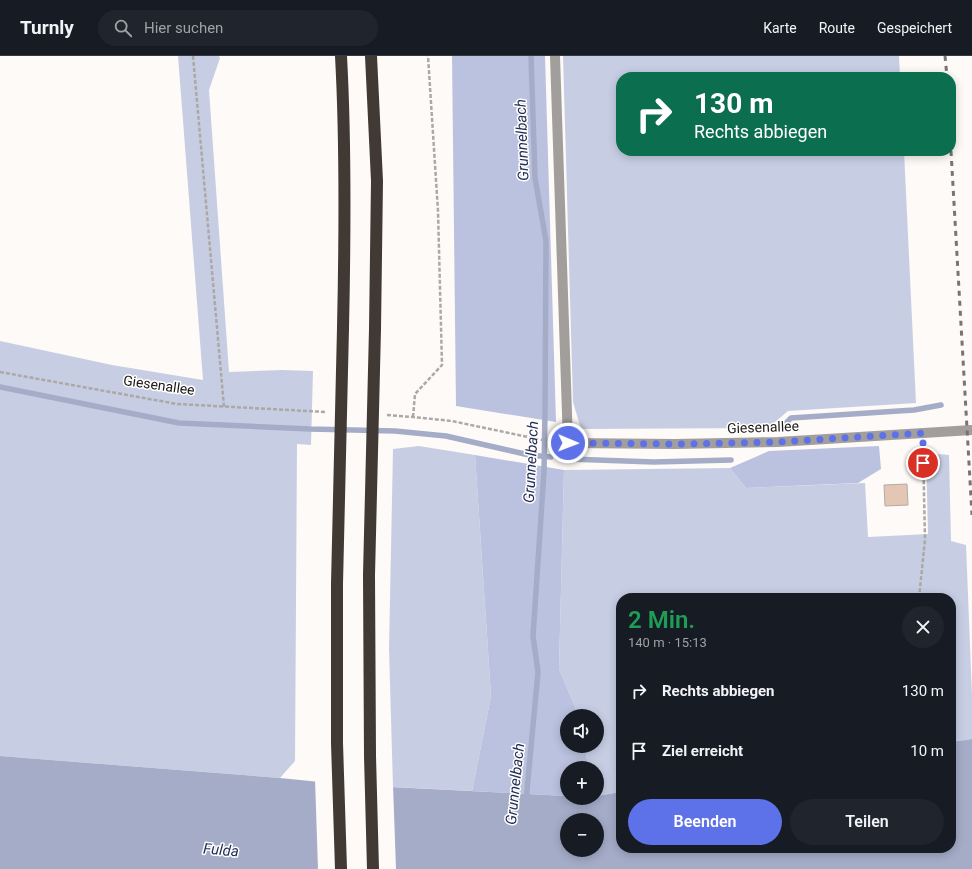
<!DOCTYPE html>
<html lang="de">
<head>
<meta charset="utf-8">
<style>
  body { margin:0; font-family:Roboto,sans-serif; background:#20242c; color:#f1f3f6; height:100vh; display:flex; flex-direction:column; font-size:15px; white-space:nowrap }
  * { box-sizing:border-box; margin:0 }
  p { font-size:13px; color:#9ea1a6 }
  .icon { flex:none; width:22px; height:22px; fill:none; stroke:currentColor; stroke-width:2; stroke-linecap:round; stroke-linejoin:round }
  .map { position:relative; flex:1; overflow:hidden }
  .sheet { position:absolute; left:616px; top:537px; width:340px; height:260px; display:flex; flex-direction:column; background:#171b24; border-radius:16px; box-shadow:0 2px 10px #0003 }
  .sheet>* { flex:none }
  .guide { position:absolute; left:616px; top:16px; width:340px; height:84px; border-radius:16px; box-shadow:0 2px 10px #0003; background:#0b6e4f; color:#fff; overflow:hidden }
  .controls { position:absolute; left:560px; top:653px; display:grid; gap:8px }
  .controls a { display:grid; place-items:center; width:44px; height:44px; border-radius:50%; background:#171b24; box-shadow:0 2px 10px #0003; font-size:20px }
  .pin { position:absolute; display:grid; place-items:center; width:34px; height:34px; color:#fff; margin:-17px; border:2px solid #fff; border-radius:50%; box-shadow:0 1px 4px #0007 }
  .me { position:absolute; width:44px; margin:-22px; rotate:91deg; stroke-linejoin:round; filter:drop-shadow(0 0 3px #0008) }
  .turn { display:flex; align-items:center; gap:14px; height:84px; padding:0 12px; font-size:18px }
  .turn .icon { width:52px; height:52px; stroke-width:2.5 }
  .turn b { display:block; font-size:28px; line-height:34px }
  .round { display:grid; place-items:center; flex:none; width:42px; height:42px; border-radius:21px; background:#20242c }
  .summary { display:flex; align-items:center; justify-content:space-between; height:68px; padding:0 12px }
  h1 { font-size:24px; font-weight:600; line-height:30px; color:#1e9e55 }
  .button { display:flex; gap:8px; margin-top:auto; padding:8px 12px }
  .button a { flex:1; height:46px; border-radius:24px; background:#5d71e8; color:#fff; font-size:16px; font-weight:600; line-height:46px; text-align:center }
  .button a+a { background:#20242c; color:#f1f3f6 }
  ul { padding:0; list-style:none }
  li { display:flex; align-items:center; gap:12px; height:60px; padding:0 12px }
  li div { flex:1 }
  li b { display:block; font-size:15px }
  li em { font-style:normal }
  header { display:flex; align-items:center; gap:24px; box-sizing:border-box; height:56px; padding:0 20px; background:#171b24; border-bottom:1px solid #363941 }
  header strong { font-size:19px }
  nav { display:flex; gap:22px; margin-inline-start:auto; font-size:14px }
  .search { width:280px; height:36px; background:#20242c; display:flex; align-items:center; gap:10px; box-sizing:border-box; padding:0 14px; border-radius:22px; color:#9ea1a6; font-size:15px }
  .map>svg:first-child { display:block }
  .green { fill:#c7cee4 }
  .forest { fill:#bac2df }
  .water { fill:#a4acc8; fill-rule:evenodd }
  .pier { fill:#fefaf7 }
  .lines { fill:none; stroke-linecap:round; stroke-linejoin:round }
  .stream { stroke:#a4acc8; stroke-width:5.5 }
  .building { fill:#e3c6b3; stroke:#b5aaa4 }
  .path { stroke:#aca8a5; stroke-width:2.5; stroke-dasharray:4 2; stroke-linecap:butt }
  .minor { stroke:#a29e9b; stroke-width:10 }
  .highway { stroke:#413933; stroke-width:12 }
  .rail { stroke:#787471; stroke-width:3; stroke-dasharray:5 5; stroke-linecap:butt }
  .highway-bridge { stroke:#413933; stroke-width:12 }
  .route { stroke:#5d71e8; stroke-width:7; stroke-dasharray:0 12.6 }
  .labels { text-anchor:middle; stroke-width:3; stroke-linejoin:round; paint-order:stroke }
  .street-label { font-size:14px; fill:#1e1a17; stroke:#fff }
  .water-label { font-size:15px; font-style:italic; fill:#242d54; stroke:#fff }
</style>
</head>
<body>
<header>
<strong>Turnly</strong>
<div class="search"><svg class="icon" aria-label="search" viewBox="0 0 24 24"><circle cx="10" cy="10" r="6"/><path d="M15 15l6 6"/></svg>Hier suchen</div>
<nav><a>Karte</a><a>Route</a><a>Gespeichert</a></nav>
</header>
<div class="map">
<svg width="972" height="813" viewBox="0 0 972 813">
  <rect width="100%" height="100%" fill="#fefaf7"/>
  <g class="green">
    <polygon points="178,0 219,0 220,2 209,34 229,316 282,314 313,315 311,389 297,388 295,705 280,722 0,700 0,285 112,309 203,324"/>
    <polygon points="563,0 899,0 900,21 621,21 621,95 904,95 916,347 788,355 768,372 581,373 573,346"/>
    <polygon points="419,390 475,399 491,640 472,735 393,731 389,593 393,393"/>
    <polygon points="926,397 949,399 951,485 966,489 972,639 972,683 951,686 951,542 621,542 621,736 597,740 597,712 588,712 585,690 597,690 597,660 579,660 559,613 564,414 730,412 746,432 865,427 868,481 928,478"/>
  </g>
  <g class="forest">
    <polygon points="452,0 545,0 556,366 456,350"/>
    <polygon points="879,390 881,413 858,427 746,432 730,412 769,395"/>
    <polygon points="475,399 564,414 559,613 579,660 567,660 567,690 585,690 588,712 567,712 567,740 472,735 491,640"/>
  </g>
  <path class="water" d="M 972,683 L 972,813 L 0,813 L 0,700 L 280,722 L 350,729 L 567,740 L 567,742 L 597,742 L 597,740 L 621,736 L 621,792 L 951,792 L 951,686 ZM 567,764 L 597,764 L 597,794 L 567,794 Z"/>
  <polygon class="pier" points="315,723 393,729 396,813 318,813"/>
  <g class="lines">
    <g class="stream">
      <polyline points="0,331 179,367 310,373 395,375 446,380 529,399 551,401"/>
      <polyline points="782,371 791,362 914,354 941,349"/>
      <polyline points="568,403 654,406 731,404"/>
      <polyline points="526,745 538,616 533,580 544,416 545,357 546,185 535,122 531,0"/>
    </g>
  </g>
  <polygon class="building" points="907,428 908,449 885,450 884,429"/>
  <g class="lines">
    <g class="path">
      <polyline points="193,0 224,351"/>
      <polyline points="0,316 177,348 326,356"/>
      <polyline points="387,359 413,361 452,365 542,384"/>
      <polyline points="413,361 415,338 442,309 438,155 428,0"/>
      <polyline points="919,542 925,484 923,391"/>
    </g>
    <g class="minor">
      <polyline points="555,0 568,387"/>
      <polyline points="555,385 568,387 675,388 778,386 972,374"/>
    </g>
    <g class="highway">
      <path d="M 341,0 C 346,91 345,181 343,272"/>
      <polyline points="371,0 377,125 375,273"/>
    </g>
    <g class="rail">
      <polyline points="945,0 947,21"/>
      <polyline points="951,95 972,459"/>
    </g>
    <g class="highway-bridge">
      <polyline points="341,813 337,687 337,528 343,272"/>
      <polyline points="373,813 370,700 369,519 375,273"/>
    </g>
  </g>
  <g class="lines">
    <polyline class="route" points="568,387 675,388 778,386 923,377 923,407"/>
  </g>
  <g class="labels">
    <g class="street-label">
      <text transform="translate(159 329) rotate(8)" y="5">Giesenallee</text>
      <text transform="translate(763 371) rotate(-2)" y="5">Giesenallee</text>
    </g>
    <g class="water-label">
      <text transform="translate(522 84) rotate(-92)" y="5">Grunnelbach</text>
      <text transform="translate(531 406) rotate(-87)" y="5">Grunnelbach</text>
      <text transform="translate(515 728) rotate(-84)" y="5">Grunnelbach</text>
      <text transform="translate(221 794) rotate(5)" y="5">Fulda</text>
    </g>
  </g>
</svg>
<div class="controls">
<a><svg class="icon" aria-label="sound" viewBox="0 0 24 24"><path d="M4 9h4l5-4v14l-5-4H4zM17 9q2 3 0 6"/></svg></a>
<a>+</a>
<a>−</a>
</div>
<div class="pin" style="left:923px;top:407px;background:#d93025"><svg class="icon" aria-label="arrive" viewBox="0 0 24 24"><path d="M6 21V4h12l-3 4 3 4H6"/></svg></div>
<svg class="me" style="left:568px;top:387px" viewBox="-20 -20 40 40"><circle r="17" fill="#5d71e8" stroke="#fff" stroke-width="3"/><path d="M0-11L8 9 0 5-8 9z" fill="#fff"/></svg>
<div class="guide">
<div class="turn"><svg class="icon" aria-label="right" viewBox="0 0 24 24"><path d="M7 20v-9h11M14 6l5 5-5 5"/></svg><div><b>130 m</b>Rechts abbiegen</div></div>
</div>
<section class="sheet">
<div class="summary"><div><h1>2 Min.</h1><p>140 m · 15:13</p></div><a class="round"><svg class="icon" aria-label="close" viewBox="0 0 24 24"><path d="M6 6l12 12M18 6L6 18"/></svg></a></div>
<ul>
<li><svg class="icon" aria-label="right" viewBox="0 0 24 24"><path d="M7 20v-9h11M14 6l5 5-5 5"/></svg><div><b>Rechts abbiegen</b></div><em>130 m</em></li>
<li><svg class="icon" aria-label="arrive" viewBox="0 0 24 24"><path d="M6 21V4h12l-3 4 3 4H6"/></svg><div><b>Ziel erreicht</b></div><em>10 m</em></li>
</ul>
<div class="button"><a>Beenden</a><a>Teilen</a></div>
</section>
</div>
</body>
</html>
